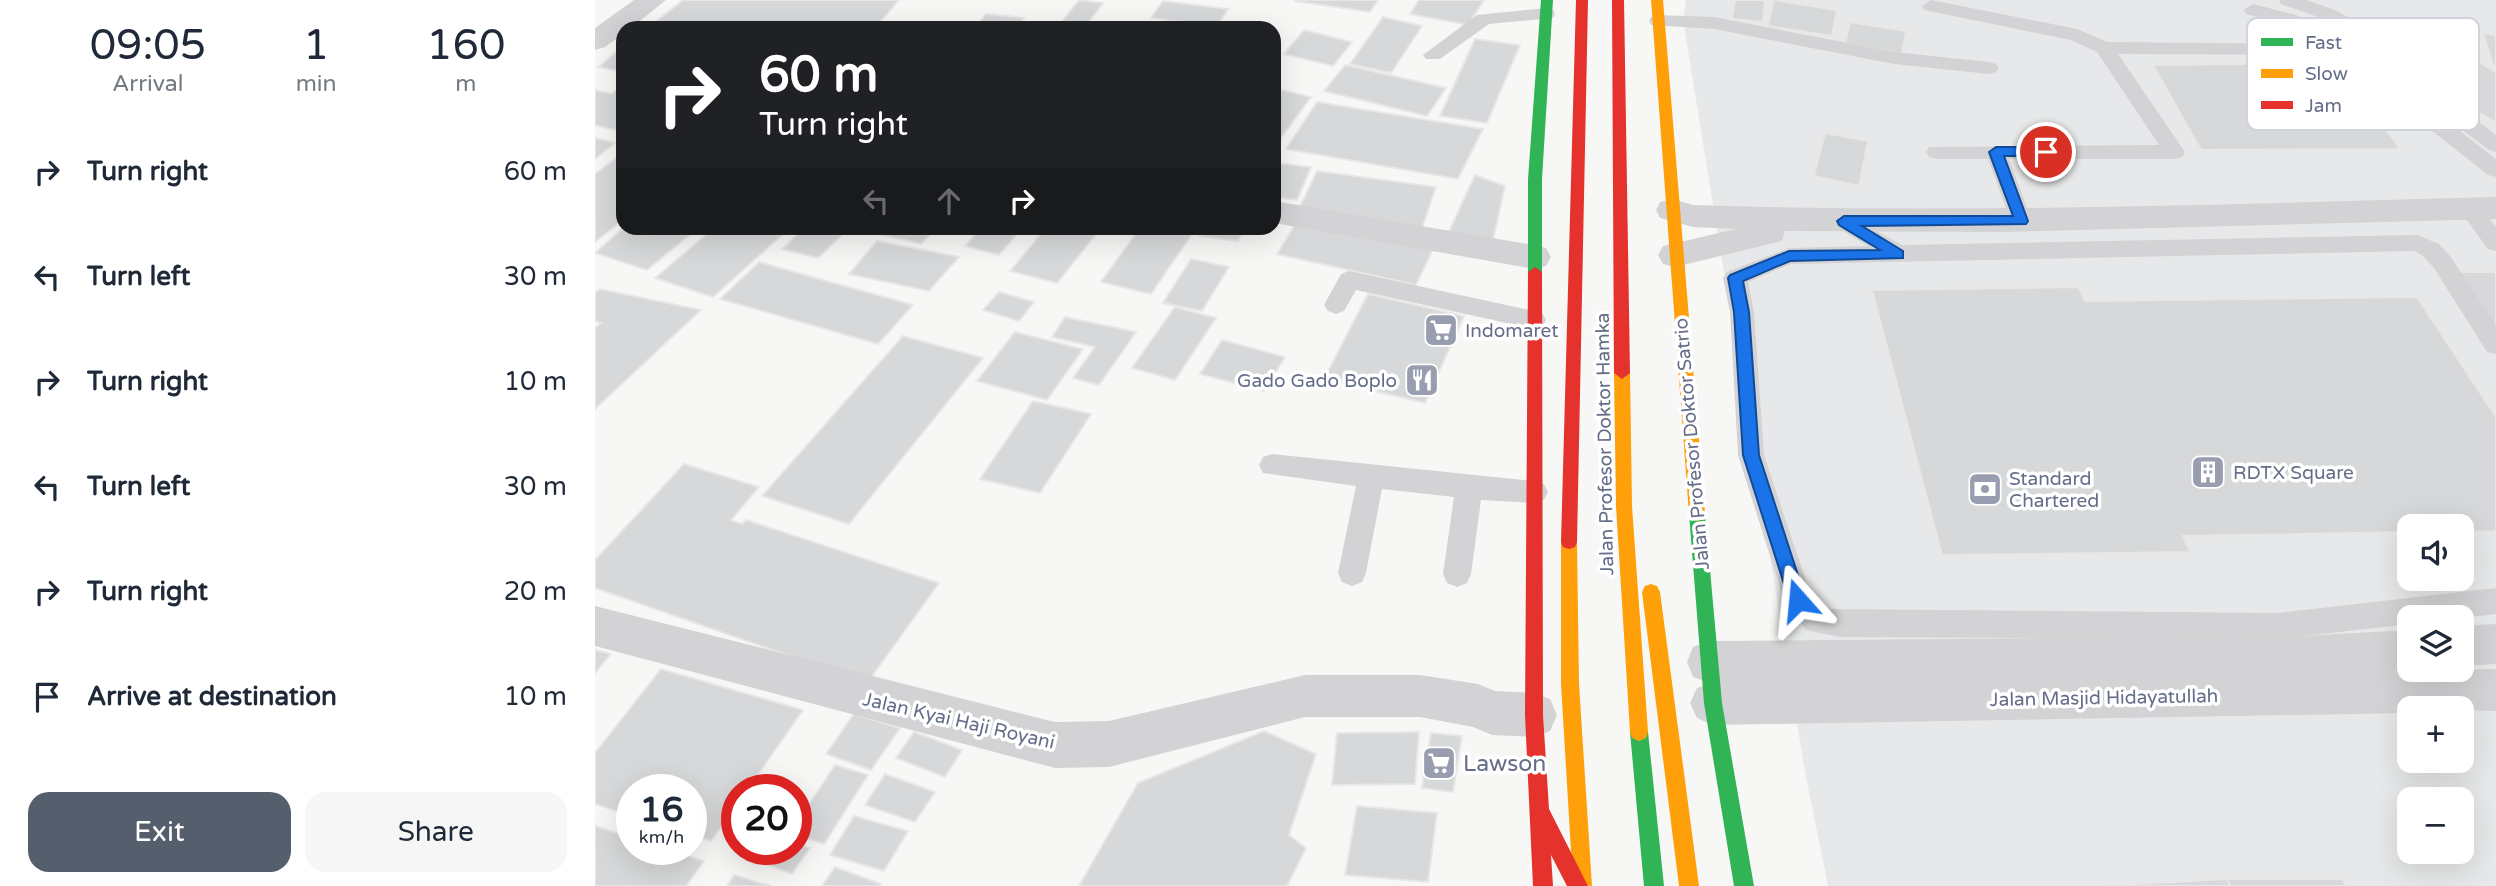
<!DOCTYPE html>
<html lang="en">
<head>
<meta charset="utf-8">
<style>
  body { margin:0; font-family:"Varela Round",sans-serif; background:#f6f6f7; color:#1f2937; height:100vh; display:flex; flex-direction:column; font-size:26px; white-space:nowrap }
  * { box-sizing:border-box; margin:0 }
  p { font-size:23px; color:#747a83 }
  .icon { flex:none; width:38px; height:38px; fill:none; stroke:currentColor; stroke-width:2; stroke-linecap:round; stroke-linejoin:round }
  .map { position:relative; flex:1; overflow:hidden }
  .side { display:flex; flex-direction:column; background:#fff; width:595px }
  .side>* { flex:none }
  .top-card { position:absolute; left:21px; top:21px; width:665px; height:214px; border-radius:21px; box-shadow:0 7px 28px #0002; background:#202124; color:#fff; overflow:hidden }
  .buttons { position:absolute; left:1802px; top:514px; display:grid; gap:14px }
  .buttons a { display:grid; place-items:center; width:77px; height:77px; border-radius:14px; background:#fff; box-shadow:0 7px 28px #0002; font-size:35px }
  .speed { position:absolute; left:21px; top:774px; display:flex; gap:14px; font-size:35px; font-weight:700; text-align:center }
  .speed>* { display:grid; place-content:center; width:91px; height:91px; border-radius:50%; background:#fff; box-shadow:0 7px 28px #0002; line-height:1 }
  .speed small { font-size:18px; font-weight:400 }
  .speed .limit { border:10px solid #d22; background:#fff; color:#111 }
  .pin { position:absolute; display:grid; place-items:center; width:60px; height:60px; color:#fff; margin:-30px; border:4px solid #fff; border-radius:50%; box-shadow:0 2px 7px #0007 }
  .me { position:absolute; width:77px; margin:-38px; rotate:342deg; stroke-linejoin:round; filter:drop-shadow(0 0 5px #0008) }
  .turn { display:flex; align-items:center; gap:24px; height:147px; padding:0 28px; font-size:32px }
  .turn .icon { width:91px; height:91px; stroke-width:2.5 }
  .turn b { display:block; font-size:49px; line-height:60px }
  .lanes { display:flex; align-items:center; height:66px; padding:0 28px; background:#0003; justify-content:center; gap:35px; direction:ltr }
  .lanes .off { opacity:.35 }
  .eta { display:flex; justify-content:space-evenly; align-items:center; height:119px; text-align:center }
  .eta b { font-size:42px; font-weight:600; line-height:49px }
  .cta { display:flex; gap:14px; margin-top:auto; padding:14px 28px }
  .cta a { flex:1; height:80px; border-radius:21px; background:#555e6d; color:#fff; font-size:28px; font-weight:600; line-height:80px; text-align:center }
  .cta a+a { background:#f6f6f7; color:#1f2937 }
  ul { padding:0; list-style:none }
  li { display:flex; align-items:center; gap:21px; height:105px; padding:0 28px }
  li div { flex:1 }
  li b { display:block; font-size:26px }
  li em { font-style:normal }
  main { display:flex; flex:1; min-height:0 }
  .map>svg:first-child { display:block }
  .built { fill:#e7e8e9; fill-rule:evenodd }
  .building { fill:#d7d8d9; stroke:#e6e7e6; stroke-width:2 }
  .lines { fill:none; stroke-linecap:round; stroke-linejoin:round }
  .lane { fill:#d3d3d5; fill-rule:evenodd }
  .street { fill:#d3d3d5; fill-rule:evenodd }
  .fast { fill:#30b455; fill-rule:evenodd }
  .slow { fill:#ff9f0a; fill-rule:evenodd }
  .jam { fill:#e5322d; fill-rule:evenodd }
  .route { fill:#1a73e8; stroke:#114b97; stroke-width:2 }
  .labels { text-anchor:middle; stroke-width:7; stroke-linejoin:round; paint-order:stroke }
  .poi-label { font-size:19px; fill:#656d89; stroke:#fff; text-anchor:start }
  .street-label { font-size:19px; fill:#656d89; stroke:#fff }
  .near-poi-label { font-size:23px; fill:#656d89; stroke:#fff; text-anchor:start }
  .key { fill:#fff; stroke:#d1d3dc; stroke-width:2 }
  .key-label { font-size:19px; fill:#656d89 }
</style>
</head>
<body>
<main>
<section class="side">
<div class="eta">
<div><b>09:05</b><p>Arrival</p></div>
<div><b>1</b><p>min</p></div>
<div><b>160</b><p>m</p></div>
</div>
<ul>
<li><svg class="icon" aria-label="right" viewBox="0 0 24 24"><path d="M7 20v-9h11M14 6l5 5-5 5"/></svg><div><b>Turn right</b></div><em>60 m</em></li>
<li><svg class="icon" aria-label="left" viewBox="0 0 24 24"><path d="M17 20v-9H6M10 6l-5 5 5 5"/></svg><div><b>Turn left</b></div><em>30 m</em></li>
<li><svg class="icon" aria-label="right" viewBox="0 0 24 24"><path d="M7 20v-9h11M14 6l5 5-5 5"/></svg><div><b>Turn right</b></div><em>10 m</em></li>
<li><svg class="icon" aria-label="left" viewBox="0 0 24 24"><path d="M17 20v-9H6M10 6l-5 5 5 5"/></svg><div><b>Turn left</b></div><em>30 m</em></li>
<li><svg class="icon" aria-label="right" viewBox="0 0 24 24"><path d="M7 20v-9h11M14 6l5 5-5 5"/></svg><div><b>Turn right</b></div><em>20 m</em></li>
<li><svg class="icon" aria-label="arrive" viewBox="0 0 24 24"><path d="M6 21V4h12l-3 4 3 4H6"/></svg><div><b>Arrive at destination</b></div><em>10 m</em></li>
</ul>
<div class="cta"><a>Exit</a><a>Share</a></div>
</section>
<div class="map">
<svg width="1901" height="886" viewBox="0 0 1901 886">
  <rect width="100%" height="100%" fill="#f7f8f6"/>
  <path class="built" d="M 1091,0 L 1901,0 L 1901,886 L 1233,886 L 1210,772 L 1088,20 ZM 1815,527 L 1867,527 L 1867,579 L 1815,579 ZM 1815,618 L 1867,618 L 1867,670 L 1815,670 ZM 1815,709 L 1867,709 L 1867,761 L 1815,761 ZM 1815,800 L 1867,800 L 1867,852 L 1815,852 Z"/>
  <g class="building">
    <polygon points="88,0 304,0 280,28 53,28"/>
    <polygon points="484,0 508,3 489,28 462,28"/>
    <polygon points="783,0 775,12 700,1 701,0"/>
    <polygon points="824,0 889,0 873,25 815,14"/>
    <polygon points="1140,0 1170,0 1168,22 1137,19"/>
    <polygon points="1179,0 1242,10 1237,36 1173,26"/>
    <polygon points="568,1 633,9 622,26 556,18"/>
    <polygon points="391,14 429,18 422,28 380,28"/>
    <polygon points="788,17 827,26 796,73 755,64"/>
    <polygon points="1255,22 1311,31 1307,54 1250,44"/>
    <polygon points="709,30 757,42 738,66 689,54"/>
    <polygon points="1888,33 1901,35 1901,66 1898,65"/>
    <polygon points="880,39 925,45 892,123 845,116"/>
    <polygon points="28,46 28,72 4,67"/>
    <polygon points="1872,55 1901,72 1901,123 1825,76"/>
    <polygon points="1743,63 1805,149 1606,150 1558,65"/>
    <polygon points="750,65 851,88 832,116 729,91"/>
    <polygon points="28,85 28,128 24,131 0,125 0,90 16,94"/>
    <polygon points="679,88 716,97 679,147"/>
    <polygon points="722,102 888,129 863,179 691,149"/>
    <polygon points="1230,133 1273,141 1264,186 1219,176"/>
    <polygon points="0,138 20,143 0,159"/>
    <polygon points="28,153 28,220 0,242 0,174"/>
    <polygon points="679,163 716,167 702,200 679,197"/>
    <polygon points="722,171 841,187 827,228 703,211"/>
    <polygon points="880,175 910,186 898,240 851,238"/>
    <polygon points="703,220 838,249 821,285 682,254"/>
    <polygon points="28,228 103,228 52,270 0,253"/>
    <polygon points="119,228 195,228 118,297 60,278"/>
    <polygon points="209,228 254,228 223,258 187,249"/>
    <polygon points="287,228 341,228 326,244 281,233"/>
    <polygon points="386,228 427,228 404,255 370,246"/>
    <polygon points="451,228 506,228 462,283 415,271"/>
    <polygon points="545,228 601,228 556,294 506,282"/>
    <polygon points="610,228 649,228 643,241 605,236"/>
    <polygon points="282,241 364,257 334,291 254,274"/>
    <polygon points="596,259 634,267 607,311 568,303"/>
    <polygon points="164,262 318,305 283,344 125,299"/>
    <polygon points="1860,272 1901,272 1901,329"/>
    <polygon points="1484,287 1490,301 1822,297 1901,417 1901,531 1867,532 1867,527 1815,527 1815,532 1588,536 1595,552 1347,555 1277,290"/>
    <polygon points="5,289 106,310 0,409 0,328 6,323 0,321 0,293"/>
    <polygon points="404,292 439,302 424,321 388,310"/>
    <polygon points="773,294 869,316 830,403 729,379"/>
    <polygon points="580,307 621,318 580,380 537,368"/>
    <polygon points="470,317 541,332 504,385 478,378 500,347 457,337"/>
    <polygon points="420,332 488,349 452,400 382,381"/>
    <polygon points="308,336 388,358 254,524 167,496"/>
    <polygon points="627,340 690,357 669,391 605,374"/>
    <polygon points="438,401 496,414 445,493 385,479"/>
    <polygon points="89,464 164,487 136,520 147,524 151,520 344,583 272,683 0,588 0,560"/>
    <polygon points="0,650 16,654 0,673"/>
    <polygon points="66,669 208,710 153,789 142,789 142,805 116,841 96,834 96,789 37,789 37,816 0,804 0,753"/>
    <polygon points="259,714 305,728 276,770 231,754"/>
    <polygon points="669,731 721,754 694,835 711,848 692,886 484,886 543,783"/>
    <polygon points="319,732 367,750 350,777 301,758"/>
    <polygon points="824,732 820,784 737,785 742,733"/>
    <polygon points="836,733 867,736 858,792 827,788"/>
    <polygon points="240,765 273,775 229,844 201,835 201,824"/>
    <polygon points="290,774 340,792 320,822 270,805"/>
    <polygon points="762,806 842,813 833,882 750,875"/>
    <polygon points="259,816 313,831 289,871 235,855"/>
    <polygon points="0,826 37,838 37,849 71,849 109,861 91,886 0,886"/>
    <polygon points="201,843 215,848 197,874 158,859 165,849 201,849"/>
    <polygon points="240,867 286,884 285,886 227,886"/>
    <polygon points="139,875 176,886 132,886"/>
    <polygon points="1632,879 1635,886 1507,886"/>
    <polygon points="1632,879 1748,879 1751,886 1635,886"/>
  </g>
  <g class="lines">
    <g class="lane">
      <polygon points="1336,0 1482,29 1512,42 1730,44 1687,23 1651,14 1649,10 1658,4 1701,15 1761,44 1764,48 1754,54 1740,49 1831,105 1901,159 1901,177 1893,175 1817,115 1723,55 1523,54 1590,152 1587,157 1579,159 1414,159 1437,221 1434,227 1426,229 1418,227 1393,159 1342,159 1334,157 1331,152 1334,147 1564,145 1502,52 1476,40 1329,10 1327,6"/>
      <polygon points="1684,0 1711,0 1740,10 1807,47 1810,51 1800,57 1793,55 1726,18 1686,4"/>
      <polygon points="951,8 958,10 960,14 958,18 894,24 845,59 831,59 828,55 882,15"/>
      <polygon points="1063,15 1119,17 1299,52 1394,62 1401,64 1404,68 1401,72 1394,74 1299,64 1119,29 1056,25 1054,21 1056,17"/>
      <polygon points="1811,76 1848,95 1901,135 1901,152 1894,150 1834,105 1804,86 1801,82 1804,78"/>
      <polygon points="1874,200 1882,203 1901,227 1901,251 1893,249 1863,208 1866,203"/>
      <polygon points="1249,213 1307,245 1822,235 1844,244 1855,256 1901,325 1901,354 1892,352 1839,268 1828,256 1819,251 1196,264 1153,282 1159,312 1169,455 1215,593 1229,609 1683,613 1901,588 1901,614 1867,618 1815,618 1815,624 1683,639 1245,637 1211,630 1189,600 1143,455 1135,312 1128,278 1132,272 1194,248 1273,246 1241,227 1238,221 1241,215"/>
      <polygon points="754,271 939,311 948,314 951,320 948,326 939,329 761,290 749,311 741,314 733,311 729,305 746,274"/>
      <polygon points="677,454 939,481 949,484 953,492 949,500 939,503 886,500 876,574 872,583 862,587 852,583 848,574 859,497 787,489 771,573 767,582 757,586 747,582 743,573 761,486 668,473 664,465 668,457"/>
    </g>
    <g class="street">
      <polygon points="39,0 71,0 36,28 28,28 28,34 10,47 0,50 0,28"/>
      <path d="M 1901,197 L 1901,219 L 1409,232 L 1190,231 L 1187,241 L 1080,267 L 1068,264 L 1063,255 L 1068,246 L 1141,229 L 1098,227 L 1065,218 L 1061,210 L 1065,202 L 1077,199 L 1098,205 C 1366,214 1633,204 1901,197 Z"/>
      <polygon points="679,201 939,245 951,248 956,257 951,266 939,269 679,223"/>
      <polygon points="0,606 460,722 514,721 710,675 825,675 883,684 900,691 939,693 955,699 962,715 955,731 939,737 897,735 878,727 825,717 710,717 514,767 460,768 0,646"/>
      <polygon points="1901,624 1901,664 1867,666 1867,626"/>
      <polygon points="1815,630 1815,670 1901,669 1901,711 1815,709 1815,713 1118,725 1102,718 1095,703 1102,688 1115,683 1098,677 1092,662 1098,647 1114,641 1706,636"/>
    </g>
    <g class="fast">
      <polygon points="946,0 958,0 947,179 947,272 940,277 933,272 933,179"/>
      <polygon points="1102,507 1108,509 1110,514 1127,703 1159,886 1139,886 1109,703 1094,514 1096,509"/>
      <polygon points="1044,723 1051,726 1053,732 1069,886 1049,886 1035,732 1037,726"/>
    </g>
    <g class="slow">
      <polygon points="1056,0 1068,0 1110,514 1108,519 1102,521 1096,519 1094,514"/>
      <polygon points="1027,367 1035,373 1037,506 1053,732 1051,738 1044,741 1037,738 1035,732 1021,506 1019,373"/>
      <polygon points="974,535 980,537 982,542 984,684 997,886 978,884 966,684 966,542 968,537"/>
      <polygon points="1056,584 1062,586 1065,592 1104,886 1084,886 1047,592 1050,586"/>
    </g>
    <g class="jam">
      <polygon points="981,0 993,0 982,542 980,547 974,549 968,547 966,542"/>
      <polygon points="1017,0 1029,0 1035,373 1027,379 1019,373"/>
      <polygon points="940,267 947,272 948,715 954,809 993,886 972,886 956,855 958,886 938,886 930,715 933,272"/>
    </g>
  </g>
  <polygon class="route" points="1401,147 1451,147 1458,152 1451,156 1409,156 1433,221 1431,224 1267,226 1308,251 1308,258 1195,261 1148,281 1154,312 1164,455 1211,600 1209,606 1203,608 1196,606 1148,455 1139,312 1133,278 1135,275 1194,251 1285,250 1244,225 1242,221 1249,216 1418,216 1394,152"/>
  <defs>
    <g id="supermarket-square" transform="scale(1.75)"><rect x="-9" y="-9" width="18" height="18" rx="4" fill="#989eaf" stroke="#fff"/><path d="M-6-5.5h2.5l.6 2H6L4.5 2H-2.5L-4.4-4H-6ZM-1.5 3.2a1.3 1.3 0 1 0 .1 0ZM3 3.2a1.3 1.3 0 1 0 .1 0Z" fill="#fff"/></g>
    <g id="restaurant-square" transform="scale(1.75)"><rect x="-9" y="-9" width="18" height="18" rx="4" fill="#989eaf" stroke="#fff"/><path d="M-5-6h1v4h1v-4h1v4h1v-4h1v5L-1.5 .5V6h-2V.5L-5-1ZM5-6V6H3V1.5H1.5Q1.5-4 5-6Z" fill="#fff"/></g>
    <g id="building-square" transform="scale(1.75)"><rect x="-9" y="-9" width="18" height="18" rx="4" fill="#989eaf" stroke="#fff"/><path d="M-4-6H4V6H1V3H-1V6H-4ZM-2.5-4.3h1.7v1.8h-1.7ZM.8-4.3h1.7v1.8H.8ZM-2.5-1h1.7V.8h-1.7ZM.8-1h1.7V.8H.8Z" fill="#fff"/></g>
    <g id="bank-square" transform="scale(1.75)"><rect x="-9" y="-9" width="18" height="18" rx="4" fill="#989eaf" stroke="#fff"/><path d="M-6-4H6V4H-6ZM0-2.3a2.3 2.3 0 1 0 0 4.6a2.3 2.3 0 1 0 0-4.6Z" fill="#fff"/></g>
  </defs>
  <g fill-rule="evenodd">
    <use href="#supermarket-square" x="846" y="330"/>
    <use href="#restaurant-square" x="827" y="380"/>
    <use href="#building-square" x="1613" y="472"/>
    <use href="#bank-square" x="1390" y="489"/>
    <use href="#supermarket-square" x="844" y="763"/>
  </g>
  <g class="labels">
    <g class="poi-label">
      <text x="870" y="337">Indomaret</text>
      <text x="802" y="387" text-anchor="end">Gado Gado Boplo</text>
      <text x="1638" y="479">RDTX Square</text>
      <text x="1414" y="485">Standard<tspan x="1414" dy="22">Chartered</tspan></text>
    </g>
    <g class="street-label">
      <text transform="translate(1009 444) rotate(-91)" y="7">Jalan Profesor Doktor Hamka</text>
      <text transform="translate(1096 444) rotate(-95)" y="7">Jalan Profesor Doktor Satrio</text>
      <text transform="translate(1509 697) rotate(-1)" y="7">Jalan Masjid Hidayatullah</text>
      <text transform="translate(364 720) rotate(13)" y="7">Jalan Kyai Haji Royani</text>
    </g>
    <g class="near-poi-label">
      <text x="868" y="771">Lawson</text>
    </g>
  </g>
  <rect x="1652" y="18" width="232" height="112" rx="10" class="key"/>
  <rect x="1666" y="38" width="32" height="8" fill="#30b455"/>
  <rect x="1666" y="69" width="32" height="9" fill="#ff9f0a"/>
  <rect x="1666" y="101" width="32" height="8" fill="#e5322d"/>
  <g class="key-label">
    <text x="1710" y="49">Fast</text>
    <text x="1710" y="80">Slow</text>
    <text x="1710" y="112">Jam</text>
  </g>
</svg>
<div class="buttons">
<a><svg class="icon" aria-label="sound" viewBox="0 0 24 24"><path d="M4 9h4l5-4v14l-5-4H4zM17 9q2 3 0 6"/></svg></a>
<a><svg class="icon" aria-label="layers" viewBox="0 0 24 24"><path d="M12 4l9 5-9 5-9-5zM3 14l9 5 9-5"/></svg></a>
<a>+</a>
<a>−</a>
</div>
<div class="speed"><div>16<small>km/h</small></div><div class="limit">20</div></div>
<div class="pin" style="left:1451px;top:152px;background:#d93025"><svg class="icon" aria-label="arrive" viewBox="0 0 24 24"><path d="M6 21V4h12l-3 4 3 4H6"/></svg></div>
<svg class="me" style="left:1203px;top:600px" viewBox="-20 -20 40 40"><path d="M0-17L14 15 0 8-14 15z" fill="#1a73e8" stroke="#fff" stroke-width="4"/></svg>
<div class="top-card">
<div class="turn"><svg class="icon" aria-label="right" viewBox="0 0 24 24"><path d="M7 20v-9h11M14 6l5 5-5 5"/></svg><div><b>60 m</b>Turn right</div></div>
<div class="lanes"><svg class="icon off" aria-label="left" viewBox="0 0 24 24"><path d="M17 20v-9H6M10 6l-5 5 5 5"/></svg><svg class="icon off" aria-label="ahead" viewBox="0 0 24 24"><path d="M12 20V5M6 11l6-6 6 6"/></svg><svg class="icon" aria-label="right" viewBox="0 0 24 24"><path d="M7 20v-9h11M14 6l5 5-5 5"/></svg></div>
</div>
</div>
</main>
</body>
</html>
